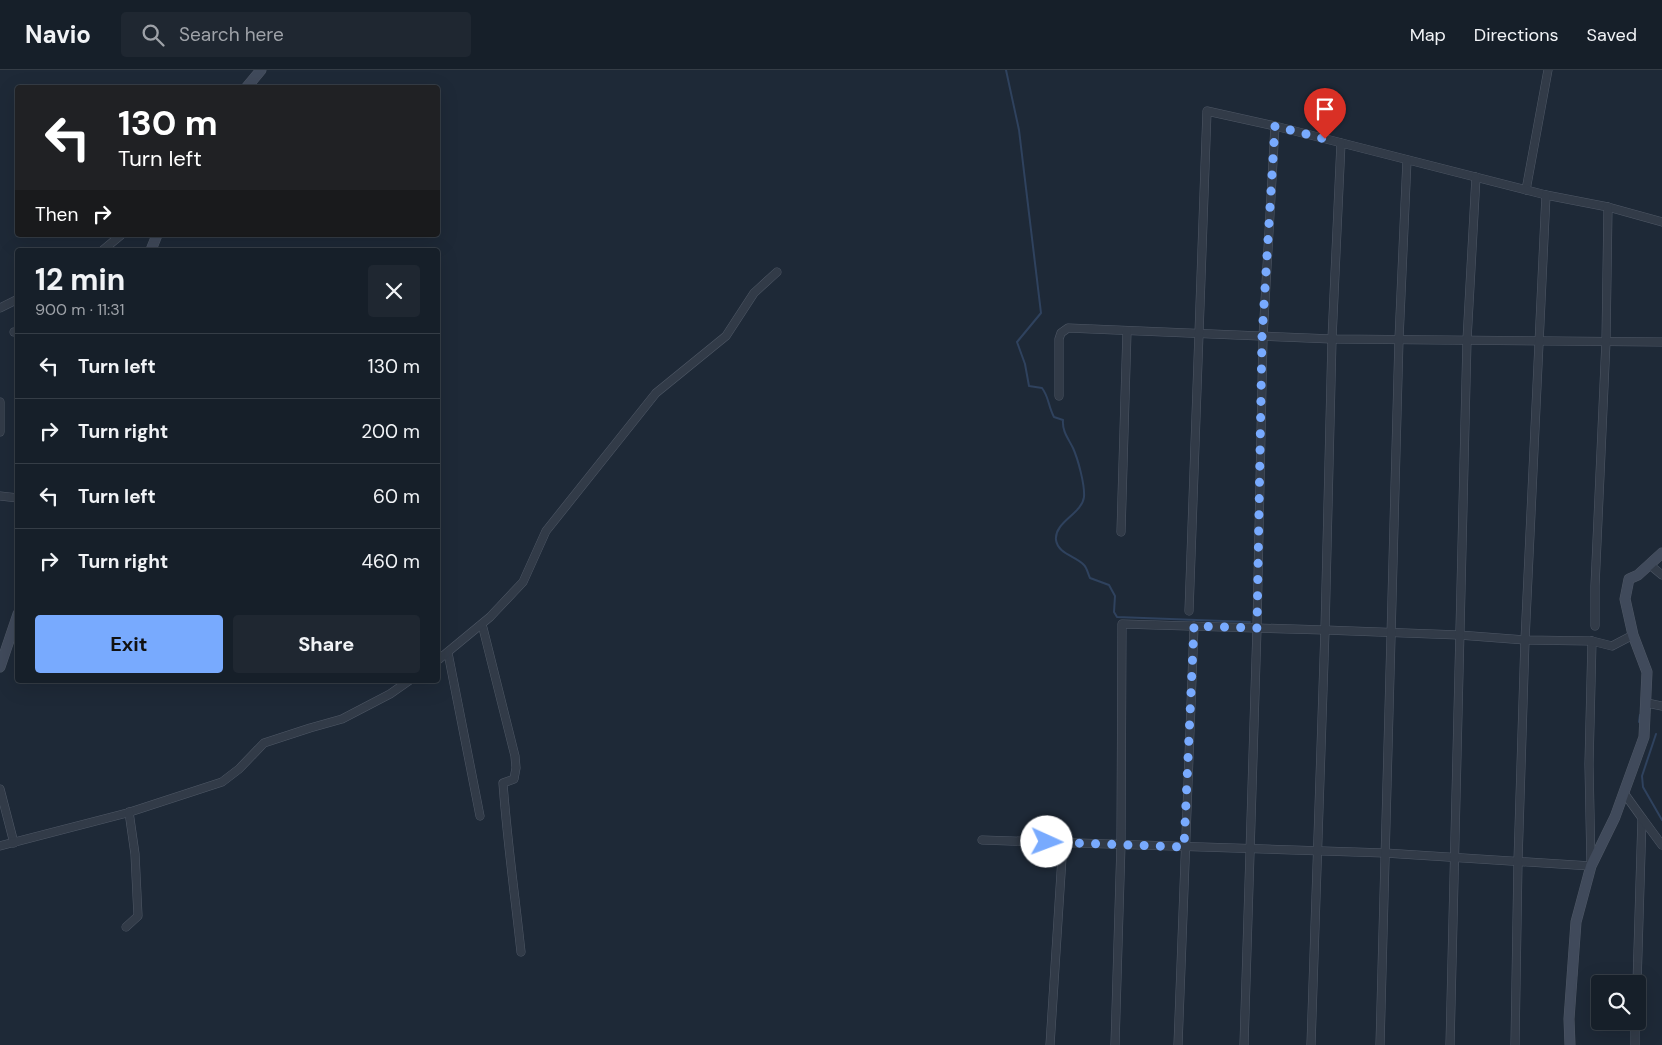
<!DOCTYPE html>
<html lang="en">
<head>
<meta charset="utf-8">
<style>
  body { margin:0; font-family:"DM Sans",sans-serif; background:#1f2731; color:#f1f3f6; height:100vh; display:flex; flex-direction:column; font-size:19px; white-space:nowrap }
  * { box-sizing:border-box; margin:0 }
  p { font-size:16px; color:#9ea2a8 }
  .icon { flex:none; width:28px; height:28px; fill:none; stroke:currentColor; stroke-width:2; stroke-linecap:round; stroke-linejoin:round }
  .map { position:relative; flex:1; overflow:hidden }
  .drawer { position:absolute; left:15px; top:178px; width:425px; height:435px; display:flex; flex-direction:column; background:#161f29; border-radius:5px; box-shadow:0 5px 20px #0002,0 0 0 1px #353d46 }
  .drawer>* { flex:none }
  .top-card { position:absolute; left:15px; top:15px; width:425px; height:152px; border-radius:5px; box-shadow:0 5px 20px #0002,0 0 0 1px #353d46; background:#202124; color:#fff; overflow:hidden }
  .fabs { position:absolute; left:1591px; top:905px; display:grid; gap:10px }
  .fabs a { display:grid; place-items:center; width:55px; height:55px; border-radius:5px; background:#161f29; box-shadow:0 5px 20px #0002,0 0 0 1px #353d46; font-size:25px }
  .pin { position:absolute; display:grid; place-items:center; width:42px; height:42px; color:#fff; margin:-51px -21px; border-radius:50% 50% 50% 0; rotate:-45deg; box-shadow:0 0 5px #0007 }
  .pin .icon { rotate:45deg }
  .me { position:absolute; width:55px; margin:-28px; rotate:92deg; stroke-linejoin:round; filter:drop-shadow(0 0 4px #0008) }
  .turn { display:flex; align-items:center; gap:18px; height:105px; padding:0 20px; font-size:22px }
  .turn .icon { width:65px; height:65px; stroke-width:2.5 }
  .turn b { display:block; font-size:35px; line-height:42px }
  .then { display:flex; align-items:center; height:48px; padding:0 20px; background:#0003; gap:10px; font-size:19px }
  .round { display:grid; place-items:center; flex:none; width:52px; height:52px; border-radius:5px; background:#1f2731 }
  .head { display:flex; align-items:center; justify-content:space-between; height:85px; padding:0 20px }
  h1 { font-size:30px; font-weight:700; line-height:38px }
  .primary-button { display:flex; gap:10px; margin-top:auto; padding:10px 20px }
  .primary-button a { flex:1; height:58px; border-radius:5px; background:#78aafe; color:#111; font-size:20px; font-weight:700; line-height:58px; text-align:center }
  .primary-button a+a { background:#1f2731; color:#f1f3f6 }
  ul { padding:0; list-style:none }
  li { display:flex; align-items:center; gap:15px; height:65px; padding:0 20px; border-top:1px solid #353d46 }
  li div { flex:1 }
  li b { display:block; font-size:19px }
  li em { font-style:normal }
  header { display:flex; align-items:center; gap:30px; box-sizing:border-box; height:70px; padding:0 25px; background:#161f29; border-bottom:1px solid #353d46 }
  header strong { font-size:24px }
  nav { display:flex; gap:28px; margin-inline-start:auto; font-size:18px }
  .search { width:350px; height:45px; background:#1f2731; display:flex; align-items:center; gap:12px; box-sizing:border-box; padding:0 18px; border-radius:5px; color:#9ea2a8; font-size:19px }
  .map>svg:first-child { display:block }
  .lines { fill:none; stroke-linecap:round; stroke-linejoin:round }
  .stream { stroke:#2f425e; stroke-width:2 }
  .street-casing { stroke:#4f5866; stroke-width:9 }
  .secondary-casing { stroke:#4f5866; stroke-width:11 }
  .street { stroke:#323b48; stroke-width:8 }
  .secondary { stroke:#404a5b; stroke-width:10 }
  .route { stroke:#78aafe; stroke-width:9; stroke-dasharray:0 16.2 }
</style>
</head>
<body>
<header>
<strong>Navio</strong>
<div class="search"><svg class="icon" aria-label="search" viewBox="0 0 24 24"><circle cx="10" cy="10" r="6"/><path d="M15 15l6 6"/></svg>Search here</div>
<nav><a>Map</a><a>Directions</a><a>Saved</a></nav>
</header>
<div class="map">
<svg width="1662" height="975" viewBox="0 0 1662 975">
  <rect width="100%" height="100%" fill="#1e2937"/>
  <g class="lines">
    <g class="stream">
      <path d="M 1006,0 L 1019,60 L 1041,243 L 1017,272 L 1025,294 L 1029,316 L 1042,318 C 1049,327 1048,336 1054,347 L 1063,350 C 1062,361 1068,368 1073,378 C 1078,389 1085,415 1084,427 C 1082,444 1054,452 1056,470 C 1058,484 1076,486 1084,495 C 1087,498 1088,504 1090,508 L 1109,515 L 1115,526 L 1114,542 L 1117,547 L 1250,552"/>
      <polyline points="1639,652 1640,645"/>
      <polyline points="1656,664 1642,706 1643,717 1662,750"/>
    </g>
    <g class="street-casing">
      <g id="street">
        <polyline points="1526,120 1548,0"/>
        <polyline points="103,180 121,165"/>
        <polyline points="0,238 18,229"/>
        <polyline points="14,262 18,262"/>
        <polyline points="1059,326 1059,269 1061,263 1068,258 1332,269 1662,272"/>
        <polyline points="0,332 0,362"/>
        <polyline points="0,426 18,428"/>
        <polyline points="1121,462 1127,261"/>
        <polyline points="1650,495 1662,505"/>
        <polyline points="1189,541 1207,41 1275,56 1546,125 1608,137 1662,152"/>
        <path d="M 480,556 L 483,558 L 515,686 L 516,698 L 514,709 L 503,713 C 507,770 515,826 521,882"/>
        <polyline points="1595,556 1595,516 1606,271 1608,137"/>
        <polyline points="448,583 480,746"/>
        <polyline points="438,590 490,547 523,512 546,461 656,323 726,266 754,223 777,202"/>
        <polyline points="1647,633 1662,636"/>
        <polyline points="0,719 14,773"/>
        <polyline points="1624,723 1642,748 1637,914"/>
        <polyline points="1642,748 1662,775"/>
        <polyline points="982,770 1385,783 1591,796 1589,694 1592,571"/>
        <polyline points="0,776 127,743 222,712 239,699 264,673 310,658 342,649 390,624 410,610"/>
        <polyline points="126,857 138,846 135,784 129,742"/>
        <polyline points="1050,975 1063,772"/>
        <polyline points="1115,975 1121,774 1122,554 1325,560 1459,565 1525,570 1592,571 1612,576 1633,565"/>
        <polyline points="1178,975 1194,556"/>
        <polyline points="1244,975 1257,558 1263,267 1275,56"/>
        <polyline points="1311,975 1325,560 1332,269 1341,73"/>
        <polyline points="1380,975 1399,269 1407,90"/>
        <polyline points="1450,975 1467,270 1476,107"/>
        <polyline points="1515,975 1518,791 1525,570 1546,125"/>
        <polyline points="1635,975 1635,951"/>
      </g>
    </g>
    <g class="secondary-casing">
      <g id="secondary">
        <polyline points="246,18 261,0"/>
        <polyline points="151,180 157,165"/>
        <polyline points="0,597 18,544"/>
        <polyline points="1570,975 1569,949 1576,852 1591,796 1615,747 1644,667 1647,602 1633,565 1625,529 1629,509 1638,505 1662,483"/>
      </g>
    </g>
    <use href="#street" class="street"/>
    <use href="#secondary" class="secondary"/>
  </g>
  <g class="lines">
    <polyline class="route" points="1047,772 1184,777 1194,556 1257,558 1262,267 1275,56 1325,69"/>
  </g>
</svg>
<div class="fabs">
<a><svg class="icon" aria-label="search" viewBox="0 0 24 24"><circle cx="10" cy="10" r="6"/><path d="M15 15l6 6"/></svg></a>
</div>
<div class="pin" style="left:1325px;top:69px;background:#d93025"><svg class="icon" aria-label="arrive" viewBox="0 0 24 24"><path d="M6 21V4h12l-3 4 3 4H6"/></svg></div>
<svg class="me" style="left:1047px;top:772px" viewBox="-20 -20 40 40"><circle r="19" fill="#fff"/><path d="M0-13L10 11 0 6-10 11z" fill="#78aafe"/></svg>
<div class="top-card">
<div class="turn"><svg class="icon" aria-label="left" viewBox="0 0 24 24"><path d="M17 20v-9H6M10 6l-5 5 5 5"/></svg><div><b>130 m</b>Turn left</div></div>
<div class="then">Then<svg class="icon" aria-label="right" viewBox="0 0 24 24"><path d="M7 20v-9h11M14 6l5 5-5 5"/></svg></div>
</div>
<section class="drawer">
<div class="head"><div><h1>12 min</h1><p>900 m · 11:31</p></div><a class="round"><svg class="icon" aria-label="close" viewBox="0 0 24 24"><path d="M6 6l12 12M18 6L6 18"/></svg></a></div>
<ul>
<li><svg class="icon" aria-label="left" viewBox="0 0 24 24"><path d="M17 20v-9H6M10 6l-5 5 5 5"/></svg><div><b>Turn left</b></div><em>130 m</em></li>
<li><svg class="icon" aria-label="right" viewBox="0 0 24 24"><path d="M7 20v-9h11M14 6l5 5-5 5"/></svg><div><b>Turn right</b></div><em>200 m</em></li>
<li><svg class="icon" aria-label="left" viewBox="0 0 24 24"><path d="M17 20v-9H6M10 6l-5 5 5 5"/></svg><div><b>Turn left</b></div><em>60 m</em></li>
<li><svg class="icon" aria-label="right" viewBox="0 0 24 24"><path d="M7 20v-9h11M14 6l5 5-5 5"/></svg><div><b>Turn right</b></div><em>460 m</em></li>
</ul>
<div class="primary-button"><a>Exit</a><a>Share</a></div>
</section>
</div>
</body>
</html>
